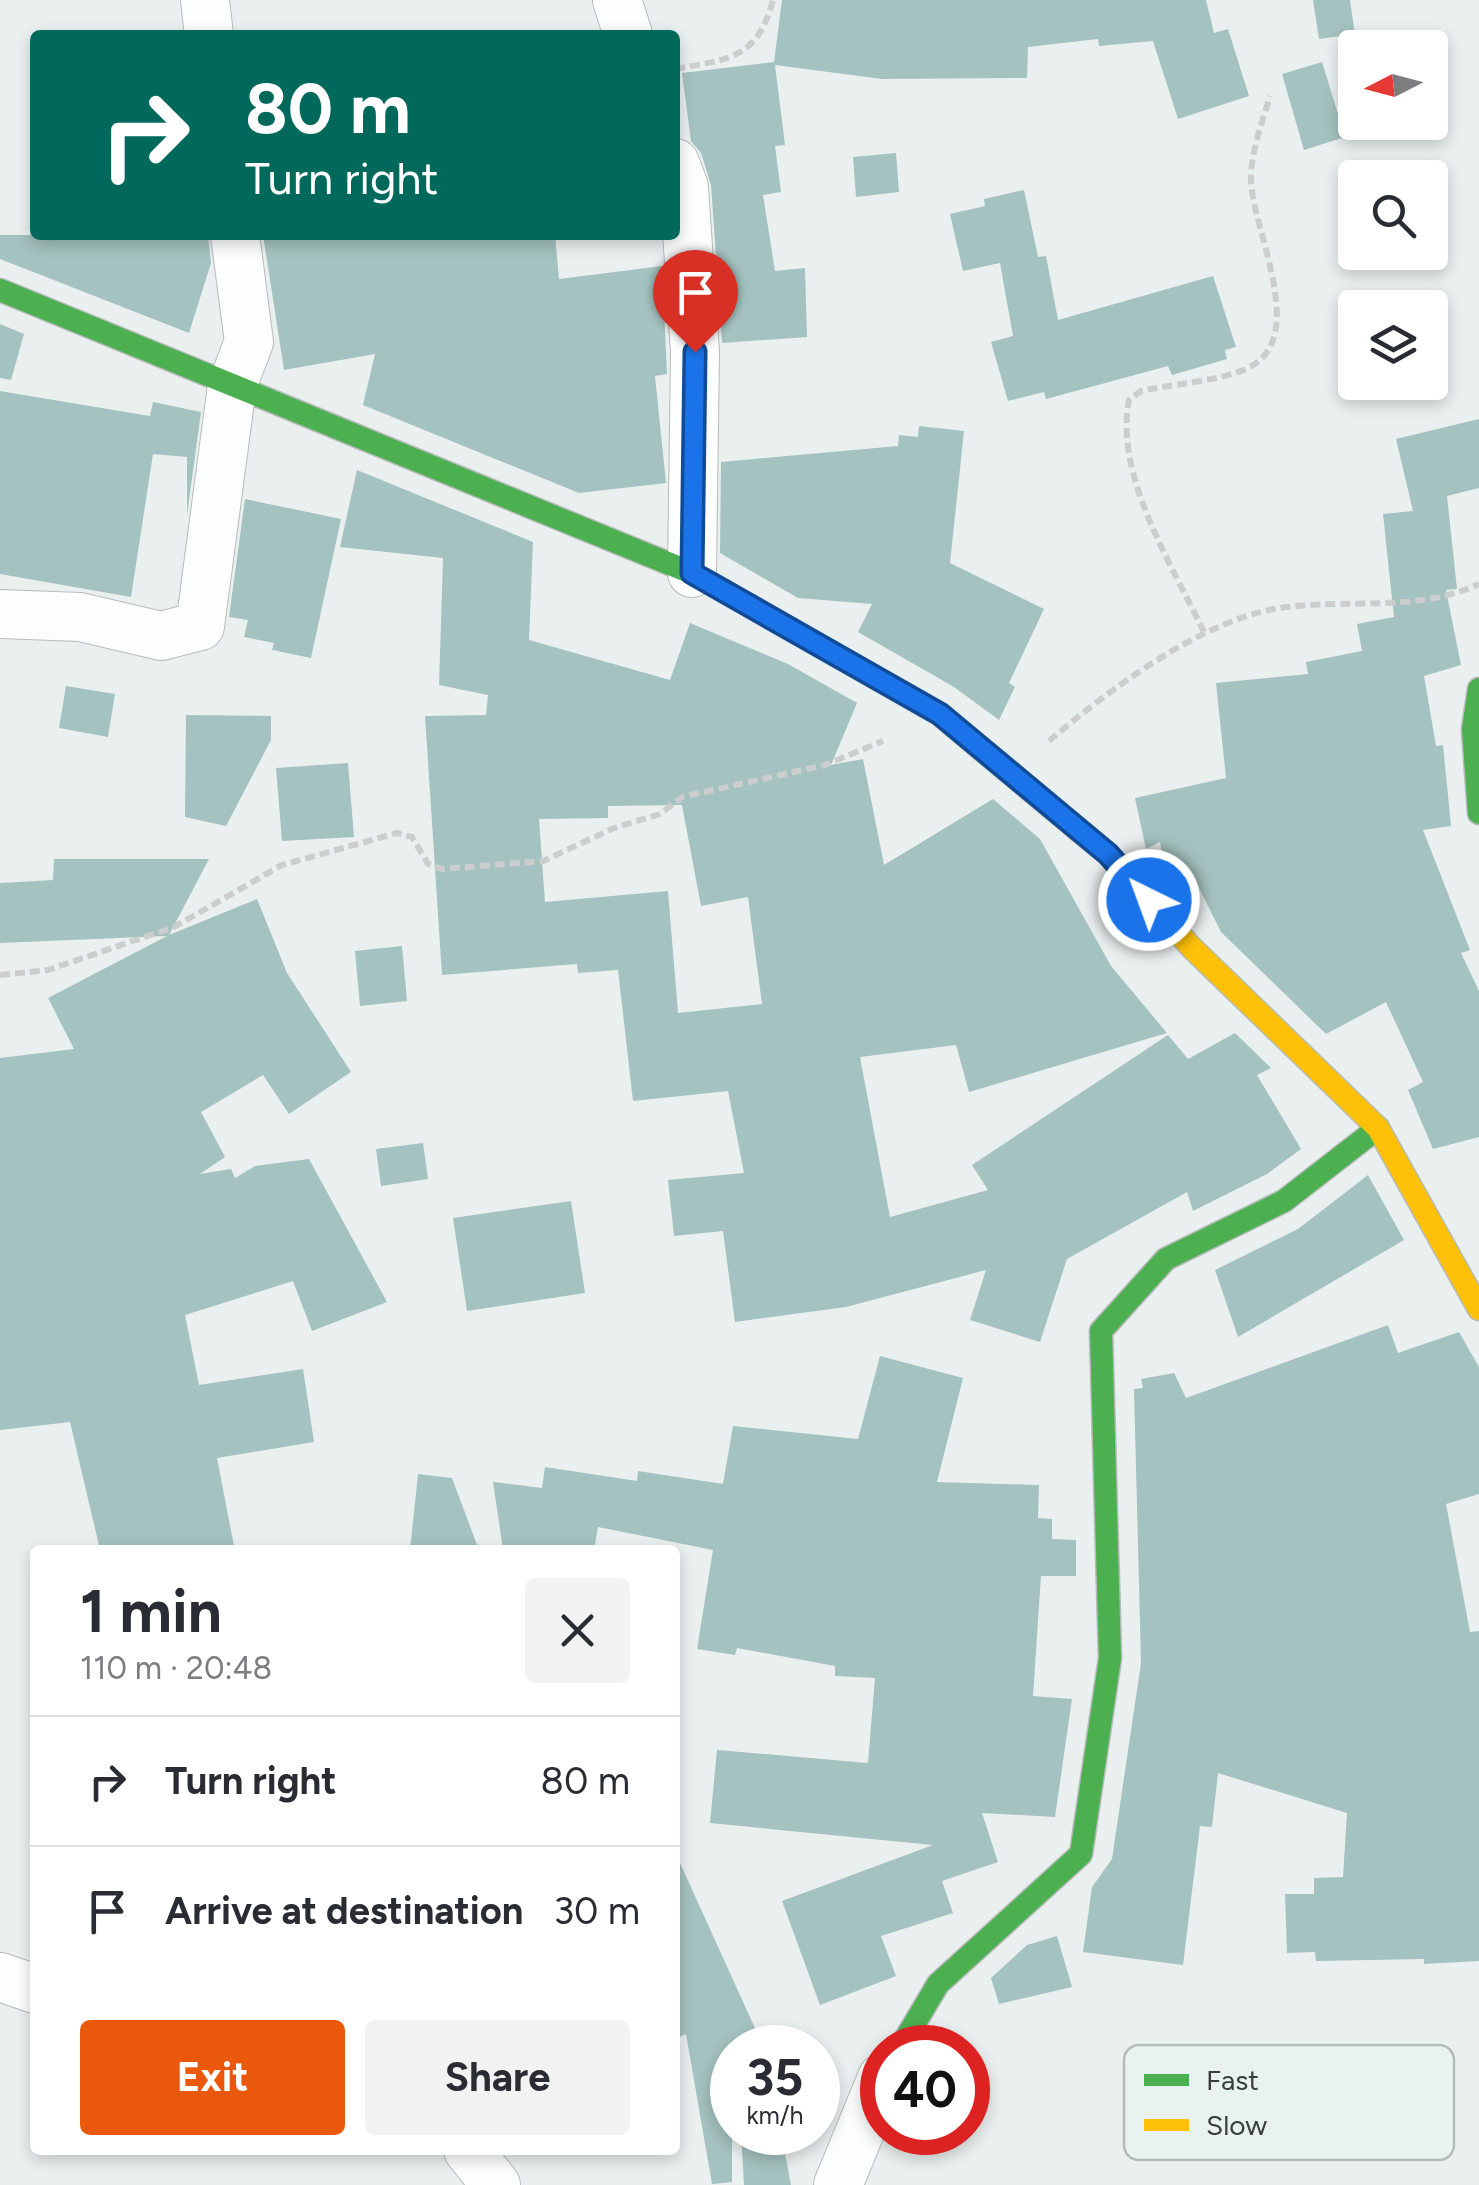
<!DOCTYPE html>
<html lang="en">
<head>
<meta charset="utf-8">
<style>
  body { margin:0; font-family:Figtree,sans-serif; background:#f2f2f3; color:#2b2b33; height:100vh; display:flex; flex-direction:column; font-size:38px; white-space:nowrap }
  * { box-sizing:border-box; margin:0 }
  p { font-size:32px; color:#7c7c81 }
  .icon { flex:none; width:55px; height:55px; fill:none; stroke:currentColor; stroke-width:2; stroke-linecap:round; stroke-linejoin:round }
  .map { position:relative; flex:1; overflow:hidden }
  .details { position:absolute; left:30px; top:1545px; width:650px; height:610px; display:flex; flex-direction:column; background:#fff; border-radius:10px; box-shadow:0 5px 15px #0003 }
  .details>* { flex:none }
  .hud { position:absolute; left:30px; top:30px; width:650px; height:210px; border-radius:10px; box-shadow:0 5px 15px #0003; background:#00695c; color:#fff; overflow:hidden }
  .needle { width:65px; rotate:264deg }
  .buttons { position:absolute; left:1338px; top:30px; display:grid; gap:20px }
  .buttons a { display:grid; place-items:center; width:110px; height:110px; border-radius:10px; background:#fff; box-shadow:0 5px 15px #0003; font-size:50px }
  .speed { position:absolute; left:710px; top:2025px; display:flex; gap:20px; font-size:50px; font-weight:700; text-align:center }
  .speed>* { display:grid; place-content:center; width:130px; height:130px; border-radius:50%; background:#fff; box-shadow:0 5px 15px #0003; line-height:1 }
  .speed small { font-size:25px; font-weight:400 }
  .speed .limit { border:15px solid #d22; background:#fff; color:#111 }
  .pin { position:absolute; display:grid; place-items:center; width:85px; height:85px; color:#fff; margin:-102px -42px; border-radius:50% 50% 50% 0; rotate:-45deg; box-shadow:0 0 10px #0007 }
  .pin .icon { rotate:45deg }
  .me { position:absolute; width:110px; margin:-55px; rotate:318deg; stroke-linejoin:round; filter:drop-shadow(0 0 8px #0008) }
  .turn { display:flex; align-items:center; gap:35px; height:210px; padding:0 50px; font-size:45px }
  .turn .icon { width:130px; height:130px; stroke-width:2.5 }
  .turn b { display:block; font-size:70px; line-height:85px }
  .round { display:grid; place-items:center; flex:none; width:105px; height:105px; border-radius:10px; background:#f2f2f3 }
  .headline { display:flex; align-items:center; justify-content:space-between; height:170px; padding:0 50px }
  h1 { font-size:60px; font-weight:700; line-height:75px }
  .primary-button { display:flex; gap:20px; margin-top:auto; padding:20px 50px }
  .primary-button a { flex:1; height:115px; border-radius:10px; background:#ea580c; color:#fff; font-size:40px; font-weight:700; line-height:115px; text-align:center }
  .primary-button a+a { background:#f2f2f3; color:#2b2b33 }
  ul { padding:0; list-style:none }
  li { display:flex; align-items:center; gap:30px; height:130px; padding:0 50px; border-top:2px solid #e1e1e2 }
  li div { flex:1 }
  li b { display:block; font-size:38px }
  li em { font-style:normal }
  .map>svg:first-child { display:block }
  .building { fill:#a4c2bf; fill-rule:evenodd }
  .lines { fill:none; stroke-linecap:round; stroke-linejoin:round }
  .street-casing { stroke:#b6bbba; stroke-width:50 }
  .fast-casing { stroke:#b6bbba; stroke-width:25 }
  .slow-casing { stroke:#b6bbba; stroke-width:25 }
  .path { stroke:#cccdcd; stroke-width:6; stroke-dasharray:10 5; stroke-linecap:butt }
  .street { stroke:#fcfdfd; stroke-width:48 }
  .fast { stroke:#4caf50; stroke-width:22 }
  .slow { stroke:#ffc107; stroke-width:22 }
  .route-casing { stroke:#114b97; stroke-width:25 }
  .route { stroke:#1a73e8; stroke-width:18 }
  .key { fill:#e8f2f0; stroke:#b4bcba; stroke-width:2.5 }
  .key-label { font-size:28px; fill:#393d3c }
</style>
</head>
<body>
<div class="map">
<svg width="1479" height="2185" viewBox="0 0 1479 2185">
  <rect width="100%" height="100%" fill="#eaf0ef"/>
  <g class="building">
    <polygon points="782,0 1206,0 1214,33 1228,29 1249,96 1178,119 1153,41 1099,46 1098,39 1028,47 1027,78 882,79 775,65 785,145 775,146 781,192 763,195 775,271 805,268 807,337 722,343 711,185 701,153 691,141 682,73 774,62"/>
    <polygon points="1313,0 1350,0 1355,34 1319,39"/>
    <polygon points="1322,62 1345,137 1304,150 1282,74"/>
    <polygon points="896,153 899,192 856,197 853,157"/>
    <polygon points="1024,190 1038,257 1046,256 1058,320 1213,276 1236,347 1225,350 1227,359 1172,375 1168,366 1046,399 1044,392 1008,401 991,342 1013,336 1000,263 963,271 950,214 985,206 984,199"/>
    <polygon points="0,235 208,235 211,263 189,333 0,259"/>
    <polygon points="263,235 555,235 559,279 662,266 667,374 655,376 666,483 579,493 363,405 375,354 284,370"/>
    <polygon points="0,324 24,334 11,380 0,378"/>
    <polygon points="0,391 150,416 153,402 201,412 187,515 187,457 153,454 131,597 0,574"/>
    <polygon points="1479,419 1479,488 1447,496 1457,589 1446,590 1461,665 1424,676 1436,746 1443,745 1451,826 1423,830 1470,950 1461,953 1479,991 1479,1137 1433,1149 1408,1090 1423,1082 1386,1002 1326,1034 1221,932 1194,878 1175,882 1166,872 1160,842 1146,849 1135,798 1226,778 1216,683 1308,674 1306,662 1362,651 1357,624 1394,617 1383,514 1413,511 1396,439"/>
    <polygon points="919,426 964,431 950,563 1044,609 1009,683 1015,687 999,720 954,687 858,632 872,604 798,598 720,553 721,462 898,446 899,435 918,437"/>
    <path d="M 357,470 L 533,542 L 529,640 L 670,680 L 690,623 L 788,664 L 857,703 L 831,765 L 863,759 L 884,865 L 993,799 L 1040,839 L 1111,966 L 1167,1033 L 969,1092 L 956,1045 L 860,1057 L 890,1217 L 988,1190 L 972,1165 L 1168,1035 L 1188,1059 L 1235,1033 L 1271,1068 L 1257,1075 L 1301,1149 L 1267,1174 L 1193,1211 L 1187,1192 L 1067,1259 L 1040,1342 L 970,1320 L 986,1270 L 846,1307 L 735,1322 L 723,1231 L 674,1236 L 668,1180 L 744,1173 L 728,1091 L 633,1101 L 618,970 L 578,973 L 577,964 L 442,975 L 425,716 L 486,715 L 488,695 L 439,685 L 443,558 L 340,547 ZM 682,805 L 701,906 L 748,897 L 762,1004 L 678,1013 L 668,891 L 545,902 L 539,819 L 608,818 L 608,806 Z"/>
    <polygon points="245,499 341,519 311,658 272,650 274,643 244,637 248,620 229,617"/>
    <polygon points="66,686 115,694 108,737 59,728"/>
    <polygon points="186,715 271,716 271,740 226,826 185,817"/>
    <polygon points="348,763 354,837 282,841 276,768"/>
    <polygon points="54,859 209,859 169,935 257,899 287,973 351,1072 289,1114 263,1075 201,1112 225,1157 200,1174 231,1169 235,1178 255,1166 309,1159 387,1302 312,1331 293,1281 185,1315 199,1385 303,1369 314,1442 217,1458 234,1546 100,1550 70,1422 0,1430 0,1058 74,1049 48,998 167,936 0,943 0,883 53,880"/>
    <polygon points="402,946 407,1001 360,1006 355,951"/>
    <polygon points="423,1143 428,1179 381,1186 376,1149"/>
    <polygon points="1368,1175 1404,1240 1238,1337 1215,1270 1298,1229"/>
    <polygon points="571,1201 585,1293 467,1311 453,1218"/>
    <polygon points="1388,1325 1398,1353 1459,1332 1479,1367 1479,1494 1446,1504 1470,1632 1479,1631 1479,1961 1424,1964 1424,1959 1316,1961 1315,1952 1287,1953 1285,1894 1314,1894 1314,1878 1343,1877 1347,1813 1218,1773 1212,1827 1200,1826 1183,1965 1083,1952 1092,1887 1112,1859 1141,1663 1134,1389 1143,1388 1141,1379 1174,1373 1186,1398"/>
    <polygon points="880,1356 963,1378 937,1482 1039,1485 1038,1518 1052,1519 1052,1539 1076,1540 1076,1576 1041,1576 1033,1696 1072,1699 1055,1817 982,1813 998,1862 942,1881 953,1913 881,1936 896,1976 820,2005 782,1901 933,1845 710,1823 717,1750 868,1763 875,1678 835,1676 835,1666 737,1648 735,1655 697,1649 713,1550 598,1527 594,1550 503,1550 493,1482 542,1488 545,1467 637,1481 638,1471 723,1484 733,1426 858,1439"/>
    <polygon points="418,1474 452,1478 479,1550 410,1550"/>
    <polygon points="675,1852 764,2048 732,2048 732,2182 712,2184 686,2034 675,2039"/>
    <polygon points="1057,1936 1072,1987 999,2004 991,1978 1027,1945"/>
    <polygon points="741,2132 781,2132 791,2185 744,2185"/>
  </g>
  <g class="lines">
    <g class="street-casing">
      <g id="street">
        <polyline points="205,0 209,35"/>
        <polyline points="617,0 628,35"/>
        <polyline points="675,163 684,187 695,352 692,573"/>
        <polyline points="0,614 80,617 161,636 200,626 232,386 249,342 235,235"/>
        <polyline points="0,1977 35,1989"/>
        <polyline points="468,2150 496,2185"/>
        <polyline points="838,2185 882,2078"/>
      </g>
    </g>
    <g class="fast-casing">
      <g id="fast">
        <polyline points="0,290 692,573 939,714 1077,829"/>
        <polyline points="1479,689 1473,729 1479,813"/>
        <polyline points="900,2048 938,1984 1081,1854 1110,1658 1101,1331 1166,1259 1284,1201 1378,1128"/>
      </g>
    </g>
    <g class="slow-casing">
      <polyline id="slow" points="1077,829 1108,854 1191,947 1378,1128 1479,1309"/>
    </g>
    <g class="path">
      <path d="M 675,69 C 730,59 757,59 773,0"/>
      <path d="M 1204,632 C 1172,565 1114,475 1129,400 L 1141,391 C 1172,384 1221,381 1248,368 C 1311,338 1251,227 1251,179 C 1251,151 1262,123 1270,96"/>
      <path d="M 1049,741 C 1109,690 1196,624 1274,609 C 1342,597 1415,614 1479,584"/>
      <polyline points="0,975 48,970 174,927 282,865 397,833 412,837 428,864 442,869 543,861 614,828 660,814 682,797 825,765 883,741"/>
    </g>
    <use href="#street" class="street"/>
    <use href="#fast" class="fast"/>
    <use href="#slow" class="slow"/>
  </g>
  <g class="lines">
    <g class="route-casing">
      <polyline id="route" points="695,352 692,573 940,714 1108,854 1149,900"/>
    </g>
    <use href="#route" class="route"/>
  </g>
  <rect x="1124" y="2045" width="330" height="115" rx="15" class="key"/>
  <rect x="1144" y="2074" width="45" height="12" fill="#4caf50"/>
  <rect x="1144" y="2119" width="45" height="12" fill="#ffc107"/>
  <g class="key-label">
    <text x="1206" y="2090">Fast</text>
    <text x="1206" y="2135">Slow</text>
  </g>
</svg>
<div class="buttons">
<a><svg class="needle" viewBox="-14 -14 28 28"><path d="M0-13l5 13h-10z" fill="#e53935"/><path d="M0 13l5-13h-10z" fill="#7c7c81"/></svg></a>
<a><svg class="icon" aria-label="search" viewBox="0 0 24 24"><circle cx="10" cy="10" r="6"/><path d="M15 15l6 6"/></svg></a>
<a><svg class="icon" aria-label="layers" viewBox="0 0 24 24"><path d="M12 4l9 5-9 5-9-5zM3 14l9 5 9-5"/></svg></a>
</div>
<div class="speed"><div>35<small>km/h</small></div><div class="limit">40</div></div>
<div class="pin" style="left:695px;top:352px;background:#d93025"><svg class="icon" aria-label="arrive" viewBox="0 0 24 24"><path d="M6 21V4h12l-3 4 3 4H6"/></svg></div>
<svg class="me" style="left:1149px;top:900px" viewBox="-20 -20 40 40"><circle r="17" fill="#1a73e8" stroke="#fff" stroke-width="3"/><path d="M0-11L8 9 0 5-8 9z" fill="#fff"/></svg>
<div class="hud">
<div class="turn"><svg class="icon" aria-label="right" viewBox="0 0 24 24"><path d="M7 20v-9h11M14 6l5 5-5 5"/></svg><div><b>80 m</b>Turn right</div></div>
</div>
<section class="details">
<div class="headline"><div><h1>1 min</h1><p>110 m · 20:48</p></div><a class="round"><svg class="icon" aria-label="close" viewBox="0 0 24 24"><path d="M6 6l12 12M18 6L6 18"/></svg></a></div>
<ul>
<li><svg class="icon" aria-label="right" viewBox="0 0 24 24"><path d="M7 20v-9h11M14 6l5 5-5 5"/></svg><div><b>Turn right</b></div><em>80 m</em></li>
<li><svg class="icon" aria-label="arrive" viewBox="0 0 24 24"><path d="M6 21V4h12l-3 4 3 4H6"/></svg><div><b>Arrive at destination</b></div><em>30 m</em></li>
</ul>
<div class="primary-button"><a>Exit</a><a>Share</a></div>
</section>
</div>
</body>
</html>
